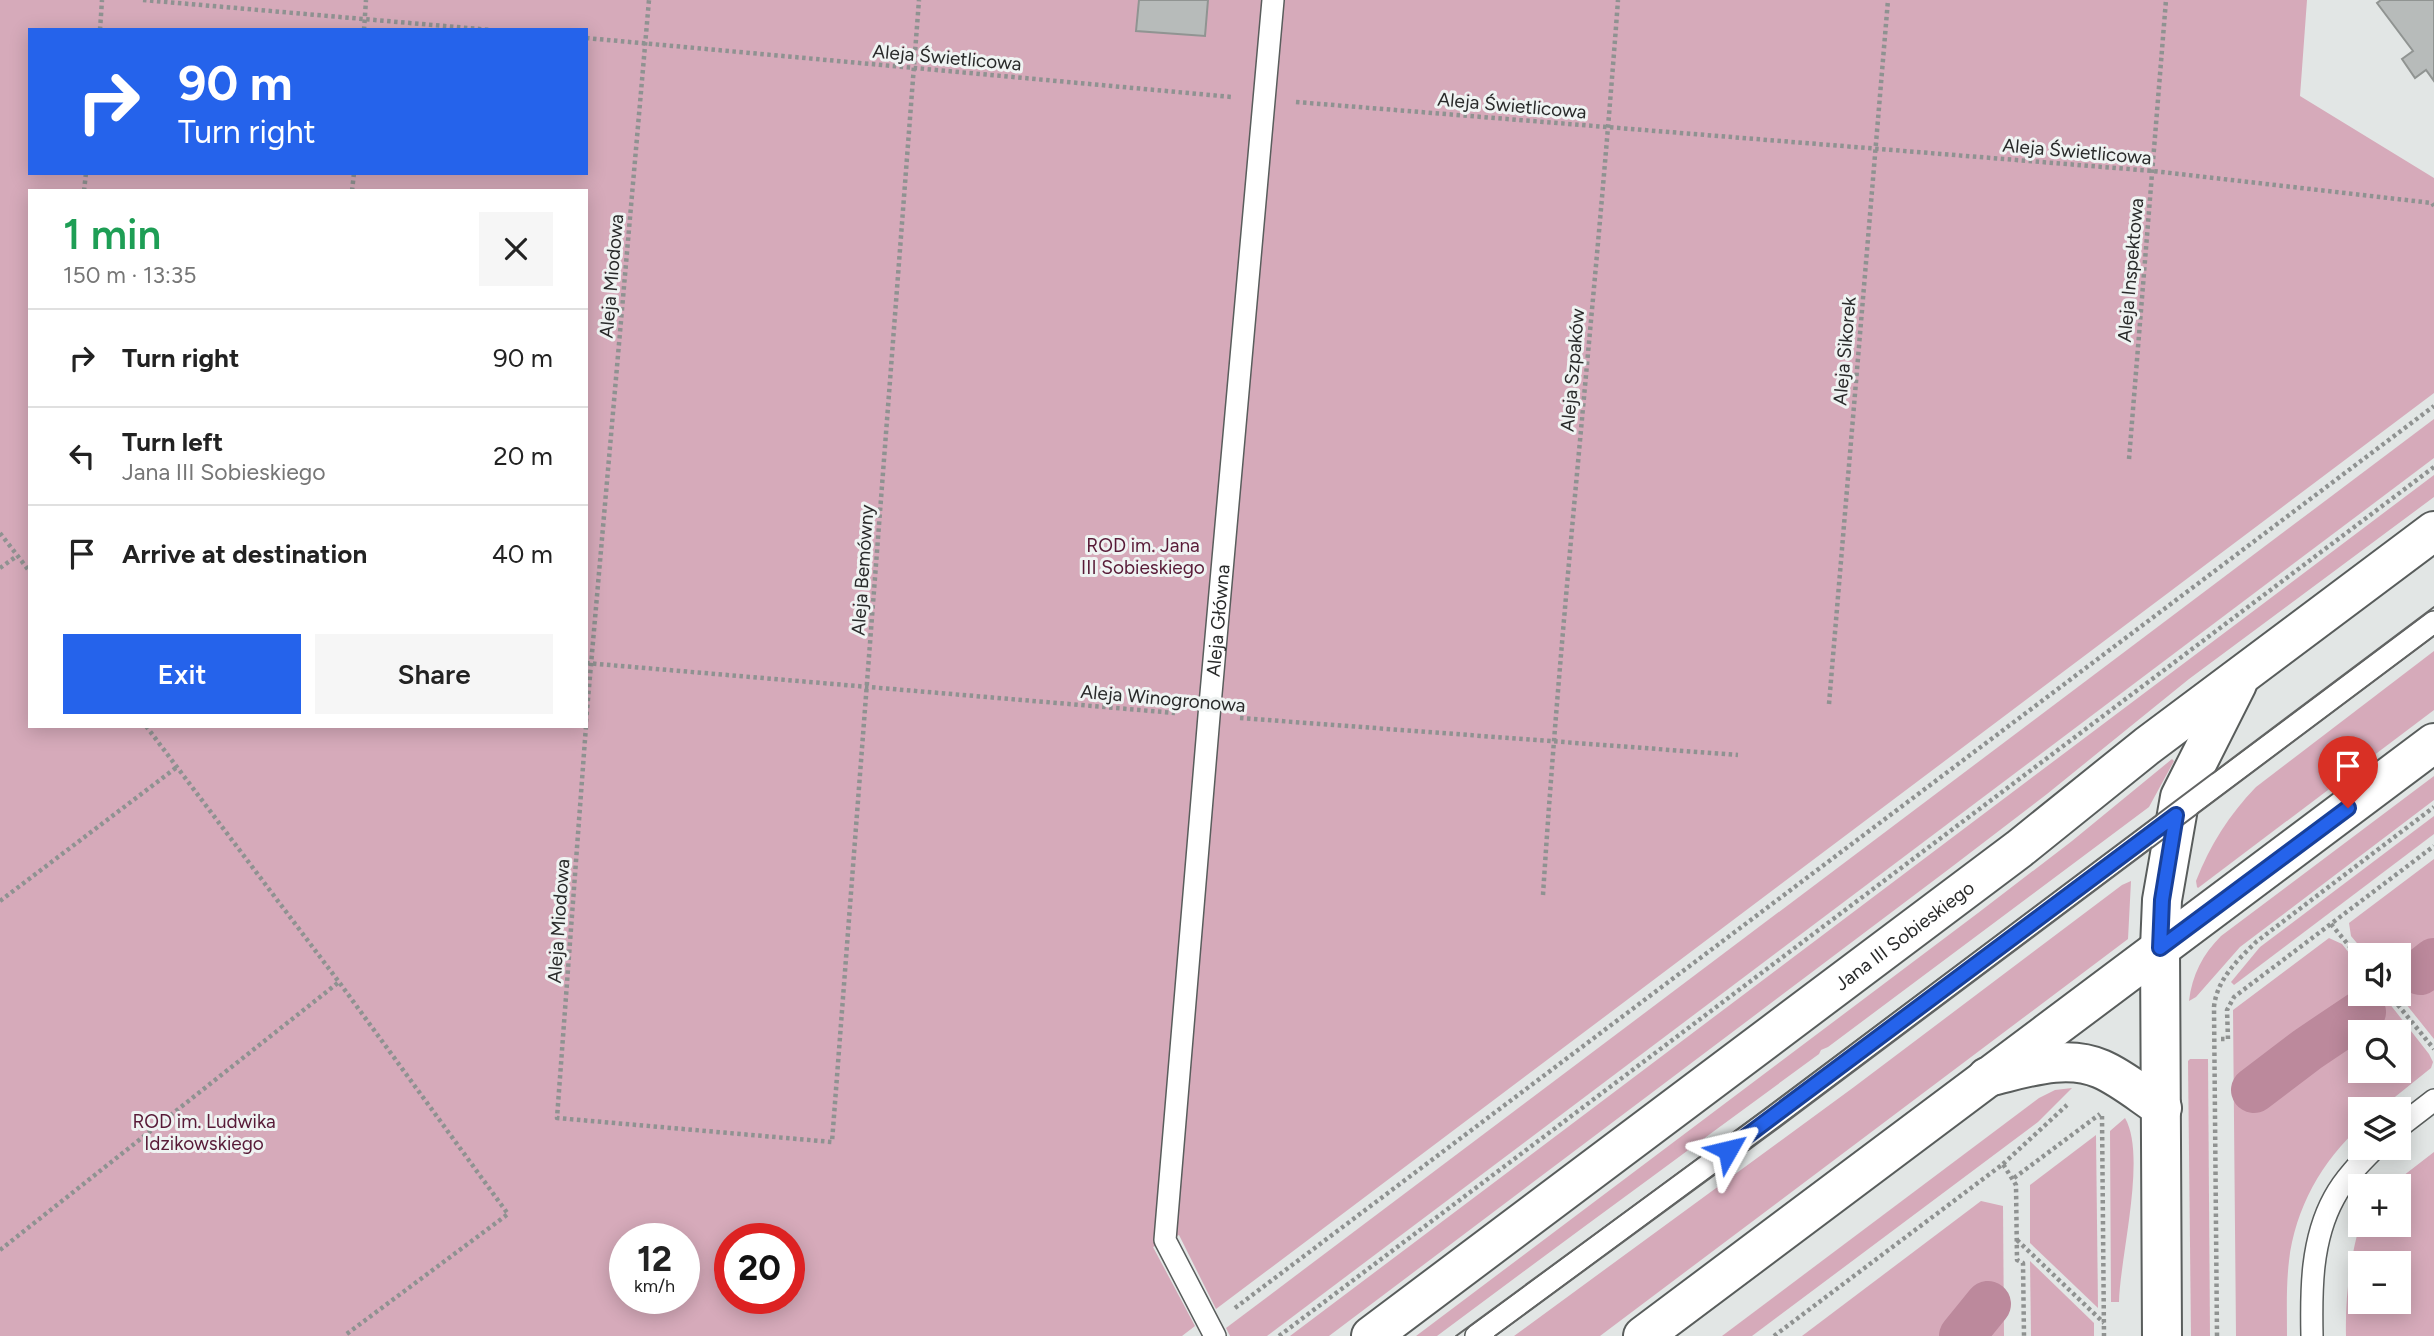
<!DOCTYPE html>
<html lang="en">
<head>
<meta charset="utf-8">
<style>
  body { margin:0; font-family:Figtree,sans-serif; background:#f6f6f6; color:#222; height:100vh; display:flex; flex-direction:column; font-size:26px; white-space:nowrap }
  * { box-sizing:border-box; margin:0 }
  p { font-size:23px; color:#767676 }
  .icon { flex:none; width:38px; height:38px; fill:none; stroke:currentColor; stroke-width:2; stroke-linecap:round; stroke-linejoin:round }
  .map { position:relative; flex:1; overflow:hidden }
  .details { position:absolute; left:28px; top:189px; width:560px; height:539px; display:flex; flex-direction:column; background:#fff; border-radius:0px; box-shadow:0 4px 18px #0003 }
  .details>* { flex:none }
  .guide { position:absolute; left:28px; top:28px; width:560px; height:147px; border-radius:0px; box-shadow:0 4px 18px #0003; background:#2563eb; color:#fff; overflow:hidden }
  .controls { position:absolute; left:2348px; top:943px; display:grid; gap:14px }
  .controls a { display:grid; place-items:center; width:63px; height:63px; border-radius:0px; background:#fff; box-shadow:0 4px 18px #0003; font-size:35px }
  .speed { position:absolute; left:609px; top:1223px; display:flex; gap:14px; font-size:35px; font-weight:700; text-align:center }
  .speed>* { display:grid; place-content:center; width:91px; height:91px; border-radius:50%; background:#fff; box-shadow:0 4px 18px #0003; line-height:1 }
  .speed small { font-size:18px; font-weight:400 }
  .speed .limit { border:10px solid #d22; background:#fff; color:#111 }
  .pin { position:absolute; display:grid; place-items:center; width:60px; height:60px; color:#fff; margin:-72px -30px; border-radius:50% 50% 50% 0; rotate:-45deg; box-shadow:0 0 7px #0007 }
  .pin .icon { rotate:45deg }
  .me { position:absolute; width:77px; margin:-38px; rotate:53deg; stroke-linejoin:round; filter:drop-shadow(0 0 5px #0008) }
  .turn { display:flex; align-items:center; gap:24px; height:147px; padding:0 35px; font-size:32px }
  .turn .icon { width:91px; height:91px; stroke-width:2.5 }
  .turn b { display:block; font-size:49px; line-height:60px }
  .round { display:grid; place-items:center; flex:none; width:74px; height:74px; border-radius:0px; background:#f6f6f6 }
  .overview { display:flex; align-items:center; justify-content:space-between; height:119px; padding:0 35px }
  h1 { font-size:42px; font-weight:600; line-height:52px; color:#1e9e55 }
  .action { display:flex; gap:14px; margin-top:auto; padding:14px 35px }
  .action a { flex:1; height:80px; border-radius:0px; background:#2563eb; color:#fff; font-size:28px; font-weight:600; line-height:80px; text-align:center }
  .action a+a { background:#f6f6f6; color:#222 }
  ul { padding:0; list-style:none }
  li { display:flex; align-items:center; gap:21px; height:98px; padding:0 35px; border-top:2px solid #e0e0e0 }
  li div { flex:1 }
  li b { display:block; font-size:26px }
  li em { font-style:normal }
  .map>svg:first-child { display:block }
  .green { fill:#d6aaba; fill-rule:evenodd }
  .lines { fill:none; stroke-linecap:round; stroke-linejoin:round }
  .canal { stroke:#bc899c; stroke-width:46 }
  .building { fill:#b7bbba; stroke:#909492; stroke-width:2 }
  .service-casing { stroke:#595d5c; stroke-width:24 }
  .minor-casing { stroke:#595d5c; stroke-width:42 }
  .secondary-casing { stroke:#595d5c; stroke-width:42 }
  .path { stroke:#8f9291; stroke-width:4.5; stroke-dasharray:3.5 3.5; stroke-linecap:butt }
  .service { stroke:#fff; stroke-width:21 }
  .minor { stroke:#fff; stroke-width:38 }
  .secondary { stroke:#fff; stroke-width:38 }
  .tram { stroke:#626463; stroke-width:2 }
  .route-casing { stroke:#184099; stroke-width:18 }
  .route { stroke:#2563eb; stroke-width:12 }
  .labels { text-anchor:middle; stroke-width:6; stroke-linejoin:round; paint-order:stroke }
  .street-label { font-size:19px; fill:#292a2a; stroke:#eff3f2 }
  .park-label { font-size:19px; fill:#581a37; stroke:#eff3f2 }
</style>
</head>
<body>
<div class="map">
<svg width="2434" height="1336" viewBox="0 0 2434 1336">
  <rect width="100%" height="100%" fill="#e2e6e5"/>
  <g class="green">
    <path d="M 0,0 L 2307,0 L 2300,96 L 2434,178 L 2434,393 L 1216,1309 L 1179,1235 L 1153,1247 L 1195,1326 L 1182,1336 L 0,1336 ZM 30,30 L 586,30 L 586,173 L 30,173 ZM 30,191 L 586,191 L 586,726 L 30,726 ZM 625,1239 L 684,1239 L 684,1298 L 625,1298 ZM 730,1239 L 789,1239 L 789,1298 L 730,1298 Z"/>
    <polygon points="2434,419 2434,458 1267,1336 1230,1336 1226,1328"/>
    <polygon points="2434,475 2434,497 2189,679 2047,794 1949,869 1329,1336 1290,1336"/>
    <path d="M 2434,651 L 2434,710 L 2198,888 L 2197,887 L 2196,881 C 2210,845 2229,815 2256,787 Z"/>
    <path d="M 2172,759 L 2174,761 L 2149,807 L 1828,1047 L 1821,1050 L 1819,1054 C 1691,1148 1564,1241 1437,1336 L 1416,1336 L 1978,913 L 2072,841 Z"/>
    <path d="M 2434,776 L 2434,800 L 2240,947 L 2196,997 L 2189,1001 C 2192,975 2203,954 2221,936 Z"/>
    <polygon points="2434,816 2434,834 2234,985 2231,982 2260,947"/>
    <polygon points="2434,859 2434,1039 2398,994 2399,956 2367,955 2351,936 2349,923"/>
    <polygon points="2131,881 2128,939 1600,1336 1514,1336 1854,1087 2122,885"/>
    <path d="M 2329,938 L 2342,944 L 2361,968 L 2361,994 L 2382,994 L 2429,1054 L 2433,1062 L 2431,1068 L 2380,1109 L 2361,1110 L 2361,1126 C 2322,1160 2295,1209 2289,1261 C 2286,1286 2287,1311 2287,1336 L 2236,1336 L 2233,1010 ZM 2361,1032 L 2399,1032 L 2399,1071 L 2361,1071 Z"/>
    <polygon points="2190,1059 2208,1059 2210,1336 2191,1336 2188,1061"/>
    <polygon points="2072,1088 2038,1122 1752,1336 1722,1336 2039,1098 2055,1090"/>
    <path d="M 2125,1118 C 2147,1156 2120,1256 2119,1302 L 2111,1302 L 2110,1131 Z"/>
    <polygon points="2096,1135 2098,1308 2030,1243 2030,1185"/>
    <path d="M 2434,1152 L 2434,1336 L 2346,1336 C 2345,1297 2350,1258 2361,1220 L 2361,1225 L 2399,1225 L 2399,1186 L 2390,1186 ZM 2361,1264 L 2399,1264 L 2399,1302 L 2361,1302 Z"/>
    <polygon points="1981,1201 2003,1206 2004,1336 1802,1336"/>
    <polygon points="2030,1261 2094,1323 2094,1336 2031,1336"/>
  </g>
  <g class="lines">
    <g class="canal">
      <polyline points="2420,972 2434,961"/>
      <polyline points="2254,1090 2308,1049 2363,1012"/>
      <polyline points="1962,1336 1988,1304"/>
    </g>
  </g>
  <g class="building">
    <polygon points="1139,0 1208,0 1205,36 1136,31"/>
    <polygon points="2381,0 2434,0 2434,81 2426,70 2415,78 2402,59 2413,51 2377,3"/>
  </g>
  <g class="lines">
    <g class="service-casing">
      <g id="service">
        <polyline points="2399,1127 2434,1100"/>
        <path id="s1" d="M 1215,1336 L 1165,1240 L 1209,716 L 1273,0"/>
        <polyline points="1476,1336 1770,1119 2434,622"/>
        <path d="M 2312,1336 C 2311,1290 2311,1240 2334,1198 C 2344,1179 2360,1163 2375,1148"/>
      </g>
    </g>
    <g class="minor-casing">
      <g id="minor">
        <polyline points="2160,948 2162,1336"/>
        <path d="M 1987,1077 C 2023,1069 2065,1053 2101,1069 C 2122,1078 2142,1095 2162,1108"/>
      </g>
    </g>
    <g class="secondary-casing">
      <g id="secondary">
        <polyline points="2160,948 2162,900 2180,797 2237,684"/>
        <path id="s2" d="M 1371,1336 L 2019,849 L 2147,746 L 2434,531"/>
        <polyline points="1643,1336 2434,743"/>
      </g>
    </g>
    <g class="path">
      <polyline points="143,0 491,30"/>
      <polyline points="100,30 102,0"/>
      <polyline points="364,30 366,0"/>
      <polyline points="586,38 1232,97"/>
      <polyline points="1296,102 2153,171 2432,203 2434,206"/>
      <polyline points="84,191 86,173"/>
      <polyline points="352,191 354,173"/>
      <polyline points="2129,459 2166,0"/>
      <polyline points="0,533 30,572"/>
      <polyline points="0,568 17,556"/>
      <polyline points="586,663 1175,713"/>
      <polyline points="1829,704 1888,0"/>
      <polyline points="1240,718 1738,755"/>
      <polyline points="586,722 649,0"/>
      <polyline points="146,726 339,982 508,1214 344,1336"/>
      <polyline points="586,726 557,1118 832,1142 919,0"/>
      <path d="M 1543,895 C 1562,596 1596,299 1618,0"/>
      <polyline points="0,901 177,767"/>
      <polyline points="2331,924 2361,960"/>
      <polyline points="2389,994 2434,1049"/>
      <polyline points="2221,1039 2228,1039 2227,1010 2234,997 2434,846"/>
      <polyline points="2102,1116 2104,1336"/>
      <polyline points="2003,1164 2067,1105"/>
      <polyline points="2014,1178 2100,1114"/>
      <polyline points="2017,1240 2104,1323"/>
      <polyline points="0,1250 339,982"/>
      <polyline points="1235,1308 2434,406"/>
      <polyline points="1279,1336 2434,467"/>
      <polyline points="1774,1336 2003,1164 2016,1185 2017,1260 2023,1263 2024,1336"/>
      <path d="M 2217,1336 L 2214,1007 C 2217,979 2237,961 2256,942 L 2434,807"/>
    </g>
    <use href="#service" class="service"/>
    <use href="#minor" class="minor"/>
    <use href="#secondary" class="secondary"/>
    <g class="tram">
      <polyline points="1456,1336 1764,1110 2434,607"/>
      <polyline points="1495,1336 1777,1129 2434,636"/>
    </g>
  </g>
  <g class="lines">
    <g class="route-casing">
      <polyline id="route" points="1728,1150 2176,815 2162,900 2160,948 2348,808"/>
    </g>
    <use href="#route" class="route"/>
  </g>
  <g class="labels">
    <g class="street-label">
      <text transform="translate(947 57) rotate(5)" y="7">Aleja Świetlicowa</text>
      <text transform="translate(1512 105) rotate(5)" y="7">Aleja Świetlicowa</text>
      <text transform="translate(2077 151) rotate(5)" y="7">Aleja Świetlicowa</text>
      <text transform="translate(2130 270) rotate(-85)" y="7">Aleja Inspektowa</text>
      <text transform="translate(611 276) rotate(-85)" y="7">Aleja Miodowa</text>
      <text transform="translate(1844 351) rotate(-85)" y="7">Aleja Sikorek</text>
      <text transform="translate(1572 370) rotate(-85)" y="7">Aleja Szpaków</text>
      <text transform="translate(862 570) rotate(-86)" y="7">Aleja Bemówny</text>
      <text dy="7" stroke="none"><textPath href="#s1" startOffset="730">Aleja Główna</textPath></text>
      <text transform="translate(1163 698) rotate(5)" y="7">Aleja Winogronowa</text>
      <text transform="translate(558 921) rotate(-86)" y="7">Aleja Miodowa</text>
      <text dy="7" stroke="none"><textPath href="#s2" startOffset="667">Jana III Sobieskiego</textPath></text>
    </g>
    <g class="park-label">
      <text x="1143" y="552">ROD im. Jana<tspan x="1143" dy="22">III Sobieskiego</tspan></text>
      <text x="204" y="1128">ROD im. Ludwika<tspan x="204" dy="22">Idzikowskiego</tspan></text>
    </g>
  </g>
</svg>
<div class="controls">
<a><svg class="icon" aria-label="sound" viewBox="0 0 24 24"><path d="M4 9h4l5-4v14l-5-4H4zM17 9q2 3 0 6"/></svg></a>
<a><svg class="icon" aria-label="search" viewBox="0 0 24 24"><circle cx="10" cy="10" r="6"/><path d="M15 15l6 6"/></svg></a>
<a><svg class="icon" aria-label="layers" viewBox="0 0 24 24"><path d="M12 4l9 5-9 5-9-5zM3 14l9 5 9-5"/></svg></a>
<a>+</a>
<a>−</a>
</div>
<div class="speed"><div>12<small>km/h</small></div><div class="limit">20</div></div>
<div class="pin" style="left:2348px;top:808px;background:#d93025"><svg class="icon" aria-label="arrive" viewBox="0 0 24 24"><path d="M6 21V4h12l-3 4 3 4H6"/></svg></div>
<svg class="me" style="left:1728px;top:1150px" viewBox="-20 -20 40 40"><path d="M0-17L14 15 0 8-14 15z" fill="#2563eb" stroke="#fff" stroke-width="4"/></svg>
<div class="guide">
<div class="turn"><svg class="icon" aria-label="right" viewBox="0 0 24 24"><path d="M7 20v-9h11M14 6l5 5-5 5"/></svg><div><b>90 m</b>Turn right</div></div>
</div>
<section class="details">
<div class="overview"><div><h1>1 min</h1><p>150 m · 13:35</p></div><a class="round"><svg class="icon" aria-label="close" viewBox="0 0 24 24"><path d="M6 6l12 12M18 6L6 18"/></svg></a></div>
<ul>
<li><svg class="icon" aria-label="right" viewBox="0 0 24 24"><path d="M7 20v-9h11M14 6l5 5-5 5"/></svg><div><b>Turn right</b></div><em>90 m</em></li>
<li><svg class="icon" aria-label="left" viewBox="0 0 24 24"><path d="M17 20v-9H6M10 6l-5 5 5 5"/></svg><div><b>Turn left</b><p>Jana III Sobieskiego</p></div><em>20 m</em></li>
<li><svg class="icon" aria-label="arrive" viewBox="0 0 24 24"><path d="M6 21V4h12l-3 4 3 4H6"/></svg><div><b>Arrive at destination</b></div><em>40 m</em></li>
</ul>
<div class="action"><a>Exit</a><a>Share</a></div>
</section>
</div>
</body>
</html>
